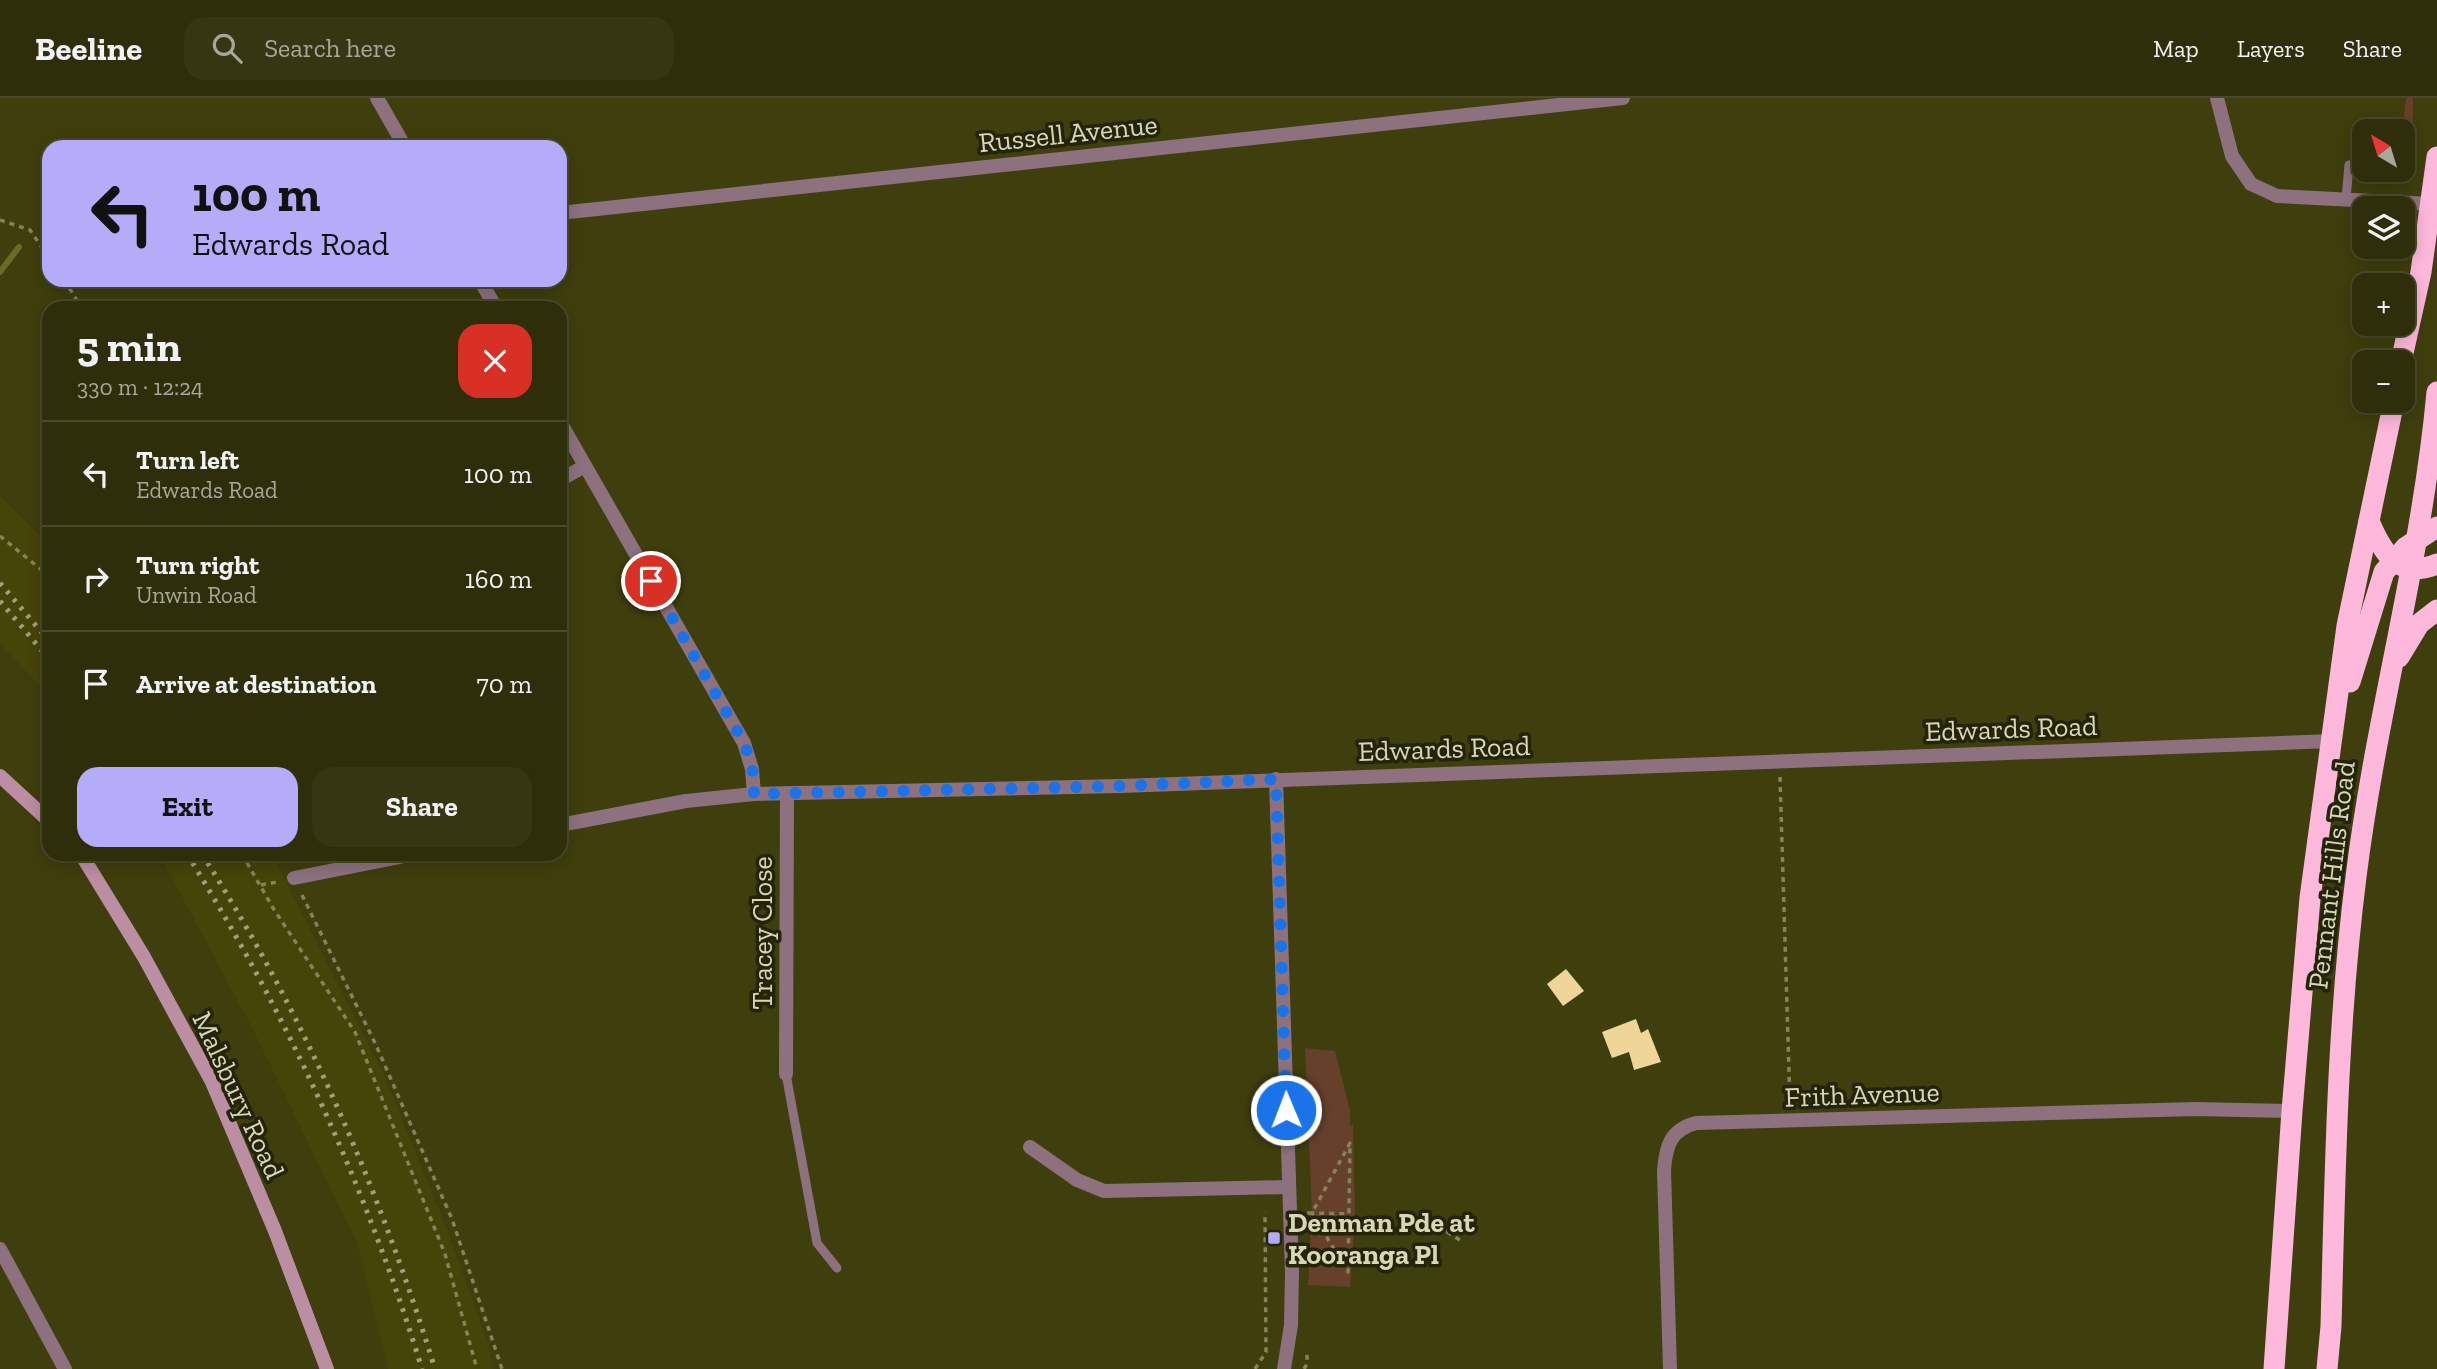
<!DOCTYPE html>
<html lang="en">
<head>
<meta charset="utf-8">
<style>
  body { margin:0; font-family:"Zilla Slab",serif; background:#373613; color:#f1f3f6; height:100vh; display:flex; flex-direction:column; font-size:26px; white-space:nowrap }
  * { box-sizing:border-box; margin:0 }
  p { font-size:23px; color:#a7a89c }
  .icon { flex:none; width:38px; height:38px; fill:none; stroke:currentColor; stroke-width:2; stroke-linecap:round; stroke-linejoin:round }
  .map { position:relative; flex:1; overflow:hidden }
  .sheet { position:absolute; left:42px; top:203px; width:525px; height:560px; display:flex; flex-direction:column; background:#2f2e0a; border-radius:21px; box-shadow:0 4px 18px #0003,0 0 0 2px #4a4a2b }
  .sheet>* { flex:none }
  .banner { position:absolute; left:42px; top:42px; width:525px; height:147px; border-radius:21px; box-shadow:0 4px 18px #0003,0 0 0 2px #4a4a2b; background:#b4acf9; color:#111; overflow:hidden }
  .needle { width:46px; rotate:322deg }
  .tools { position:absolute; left:2352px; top:21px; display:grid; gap:14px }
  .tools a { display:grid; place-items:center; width:63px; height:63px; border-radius:14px; background:#2f2e0a; box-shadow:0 4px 18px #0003,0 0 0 2px #4a4a2b; font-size:35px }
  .pin { position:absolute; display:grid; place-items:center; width:60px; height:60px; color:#fff; margin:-30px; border:4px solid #fff; border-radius:50%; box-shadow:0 2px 7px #0007 }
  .me { position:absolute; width:77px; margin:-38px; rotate:359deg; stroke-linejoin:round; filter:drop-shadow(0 0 5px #0008) }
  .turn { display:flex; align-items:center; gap:24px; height:147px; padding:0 35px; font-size:32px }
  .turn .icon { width:91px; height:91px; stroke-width:2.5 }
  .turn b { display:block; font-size:49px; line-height:60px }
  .round { display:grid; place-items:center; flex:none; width:74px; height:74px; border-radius:21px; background:#373613 }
  .overview { display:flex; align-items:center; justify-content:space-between; height:119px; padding:0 35px }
  h1 { font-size:42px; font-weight:700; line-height:52px }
  .cta { display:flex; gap:14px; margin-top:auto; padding:14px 35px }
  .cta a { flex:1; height:80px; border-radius:21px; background:#b4acf9; color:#111; font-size:28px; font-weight:700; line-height:80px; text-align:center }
  .cta a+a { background:#373613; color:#f1f3f6 }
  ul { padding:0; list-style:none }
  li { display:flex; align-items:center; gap:21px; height:105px; padding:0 35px; border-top:2px solid #4a4a2b }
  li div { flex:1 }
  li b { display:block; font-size:26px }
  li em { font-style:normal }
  header { display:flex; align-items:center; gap:42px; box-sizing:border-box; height:98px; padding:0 35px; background:#2f2e0a; border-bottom:2px solid #4a4a2b }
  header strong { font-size:33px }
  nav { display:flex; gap:38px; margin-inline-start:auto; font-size:24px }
  .search { width:490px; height:63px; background:#373613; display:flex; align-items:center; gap:18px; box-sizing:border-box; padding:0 24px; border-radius:21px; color:#a7a89c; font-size:26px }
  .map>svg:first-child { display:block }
  .built { fill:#454409 }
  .green { fill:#67402b }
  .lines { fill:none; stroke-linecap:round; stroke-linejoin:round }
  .stream { stroke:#6c6b26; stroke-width:6 }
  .building { fill:#efd597 }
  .path { stroke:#84835b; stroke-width:3.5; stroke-dasharray:5 5; stroke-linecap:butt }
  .lane { stroke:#8d717f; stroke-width:9 }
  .street { stroke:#8d717f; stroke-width:14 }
  .secondary { stroke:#bb8ea4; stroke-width:14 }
  .highway { stroke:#fdb8db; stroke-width:21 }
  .rail { stroke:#a1a07b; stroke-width:5; stroke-dasharray:3.5 7; stroke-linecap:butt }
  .route { stroke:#1a73e8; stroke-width:12; stroke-dasharray:0 21.6 }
  .poi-dot { fill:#b4acf9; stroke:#24240a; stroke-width:2.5 }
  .labels { text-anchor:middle; stroke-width:7; stroke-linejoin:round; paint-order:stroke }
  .street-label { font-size:28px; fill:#d7d7b8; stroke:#24240a }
  .poi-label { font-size:28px; font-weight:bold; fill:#d7d7b8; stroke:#24240a; text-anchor:start }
</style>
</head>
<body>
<header>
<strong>Beeline</strong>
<div class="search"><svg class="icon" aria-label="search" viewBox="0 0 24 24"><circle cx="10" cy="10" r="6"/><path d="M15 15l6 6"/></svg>Search here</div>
<nav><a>Map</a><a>Layers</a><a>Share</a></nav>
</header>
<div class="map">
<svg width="2437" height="1271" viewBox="0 0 2437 1271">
  <rect width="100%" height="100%" fill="#3f3e0d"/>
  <g class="built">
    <polygon points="0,398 49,446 49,598 0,545"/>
    <polygon points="159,756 272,756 384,977 445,1126 487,1242 494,1271 388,1271 357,1144 249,924"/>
  </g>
  <g class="green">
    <path d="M 2406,0 L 2413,0 C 2412,24 2417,54 2405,75 L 2373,75 L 2371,72 L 2403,72 L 2402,33 Z"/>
    <polygon points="1305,950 1335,953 1350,1012 1350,1030 1353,1025 1355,1117 1350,1189 1308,1187 1312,1115"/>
  </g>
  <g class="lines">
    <polyline class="stream" points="0,174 19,149"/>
  </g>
  <g class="building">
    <polygon points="1566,871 1584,893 1563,908 1547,886"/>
    <polygon points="1636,921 1641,935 1648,931 1661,964 1634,972 1629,954 1612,960 1602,934"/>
  </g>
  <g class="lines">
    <g class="path">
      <polyline points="0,122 30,132 49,160"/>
      <polyline points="64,182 82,210"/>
      <polyline points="0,438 49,478"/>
      <polyline points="1780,679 1790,1007"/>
      <polyline points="242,756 273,810 355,934 445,1156 477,1271"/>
      <polyline points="261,787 277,784"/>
      <polyline points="302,797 376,947 452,1121 502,1271"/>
      <polyline points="1307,1115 1312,1115 1350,1045 1348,1174 1312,1115 1349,1116"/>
      <polyline points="1445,1133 1468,1130"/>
      <polyline points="1447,1134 1463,1144"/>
      <polyline points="1255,1271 1266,1254 1265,1114"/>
      <polyline points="1304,1271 1307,1266 1307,1253"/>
    </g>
    <g class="lane">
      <polyline points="2346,101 2349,67"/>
      <polyline points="786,976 817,1145 837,1170"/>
    </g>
    <g class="street">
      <polyline points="377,0 405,49"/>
      <polyline points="2217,0 2232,58 2251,86 2277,98 2431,106"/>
      <polyline points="560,115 1623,0"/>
      <polyline points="480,182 496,210"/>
      <polyline points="560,324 744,645 752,671 754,696"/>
      <polyline points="560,382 585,368"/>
      <polyline points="1276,681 1292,1174 1291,1227 1284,1271"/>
      <polyline points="560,727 686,703 754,696 1121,688 2332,643"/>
      <polyline points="294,780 415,756"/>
      <polyline points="786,976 787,695"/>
      <polyline points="1030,1049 1077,1082 1104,1093 1288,1089"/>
      <polyline points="0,1151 65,1271"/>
      <path d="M 1670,1271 L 1664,1072 C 1666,1048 1670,1032 1696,1025 L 2195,1011 L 2292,1013"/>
    </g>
    <g class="secondary">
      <polyline points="0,678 49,723"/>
      <polyline points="81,756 144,859 212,984 275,1133 327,1271"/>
    </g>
    <g class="highway">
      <polyline points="2401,264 2421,174 2437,59"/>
      <path d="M 2369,423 C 2382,454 2398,482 2437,466"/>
      <polyline points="2399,559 2419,526 2437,512"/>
      <polyline points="2350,584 2384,474 2406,449 2437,429"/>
      <polyline points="2274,1271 2292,1013 2310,800 2347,528 2394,303"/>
      <path d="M 2327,1271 L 2331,1228 C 2335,1078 2337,928 2356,779 C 2376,616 2422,458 2437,294"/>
    </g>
    <g class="rail">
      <polyline points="0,485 49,543"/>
      <polyline points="0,503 49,561"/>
      <path d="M 187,756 C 288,918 366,1089 422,1271"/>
      <path d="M 202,756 C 304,916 379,1090 435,1271"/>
    </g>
  </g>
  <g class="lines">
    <polyline class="route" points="651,483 744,645 752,667 754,696 1121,688 1276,681 1286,1012"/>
  </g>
  <rect class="poi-dot" x="1267" y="1133" width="14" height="14" rx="3.5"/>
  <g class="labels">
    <g class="street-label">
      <text transform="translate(1068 35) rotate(-6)" y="10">Russell Avenue</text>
      <text transform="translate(2011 630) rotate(-2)" y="10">Edwards Road</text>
      <text transform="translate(1444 650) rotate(-2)" y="10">Edwards Road</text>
      <text transform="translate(2331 777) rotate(-83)" y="10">Pennant Hills Road</text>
      <text transform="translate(762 835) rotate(-90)" y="10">Tracey Close</text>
      <text transform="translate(1862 996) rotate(-2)" y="10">Frith Avenue</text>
      <text transform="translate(239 997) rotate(65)" y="10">Malsbury Road</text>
    </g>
    <g class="poi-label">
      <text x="1288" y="1134">Denman Pde at<tspan x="1288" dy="32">Kooranga Pl</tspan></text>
    </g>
  </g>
</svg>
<div class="tools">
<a><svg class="needle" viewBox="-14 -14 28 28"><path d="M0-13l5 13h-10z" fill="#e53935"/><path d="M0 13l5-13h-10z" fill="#a7a89c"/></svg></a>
<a><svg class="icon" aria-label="layers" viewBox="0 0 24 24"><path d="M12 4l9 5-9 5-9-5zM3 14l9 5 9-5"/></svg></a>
<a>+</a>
<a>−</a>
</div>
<div class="pin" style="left:651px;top:483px;background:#d93025"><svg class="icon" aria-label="arrive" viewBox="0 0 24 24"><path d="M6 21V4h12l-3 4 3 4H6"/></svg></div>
<svg class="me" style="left:1286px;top:1012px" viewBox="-20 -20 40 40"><circle r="17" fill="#1a73e8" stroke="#fff" stroke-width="3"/><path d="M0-11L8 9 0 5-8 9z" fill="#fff"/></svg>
<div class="banner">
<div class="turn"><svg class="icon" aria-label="left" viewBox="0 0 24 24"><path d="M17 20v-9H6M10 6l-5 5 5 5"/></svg><div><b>100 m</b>Edwards Road</div></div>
</div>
<section class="sheet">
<div class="overview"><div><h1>5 min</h1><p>330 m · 12:24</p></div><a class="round" style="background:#d93025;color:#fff"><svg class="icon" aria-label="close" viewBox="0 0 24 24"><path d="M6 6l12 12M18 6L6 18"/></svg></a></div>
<ul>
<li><svg class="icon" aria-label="left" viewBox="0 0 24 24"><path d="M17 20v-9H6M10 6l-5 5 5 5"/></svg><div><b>Turn left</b><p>Edwards Road</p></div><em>100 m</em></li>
<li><svg class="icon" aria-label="right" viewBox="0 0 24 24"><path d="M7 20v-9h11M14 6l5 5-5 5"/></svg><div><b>Turn right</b><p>Unwin Road</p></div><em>160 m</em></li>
<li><svg class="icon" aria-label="arrive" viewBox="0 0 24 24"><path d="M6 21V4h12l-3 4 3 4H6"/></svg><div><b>Arrive at destination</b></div><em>70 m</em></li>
</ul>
<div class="cta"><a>Exit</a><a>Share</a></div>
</section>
</div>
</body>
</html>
